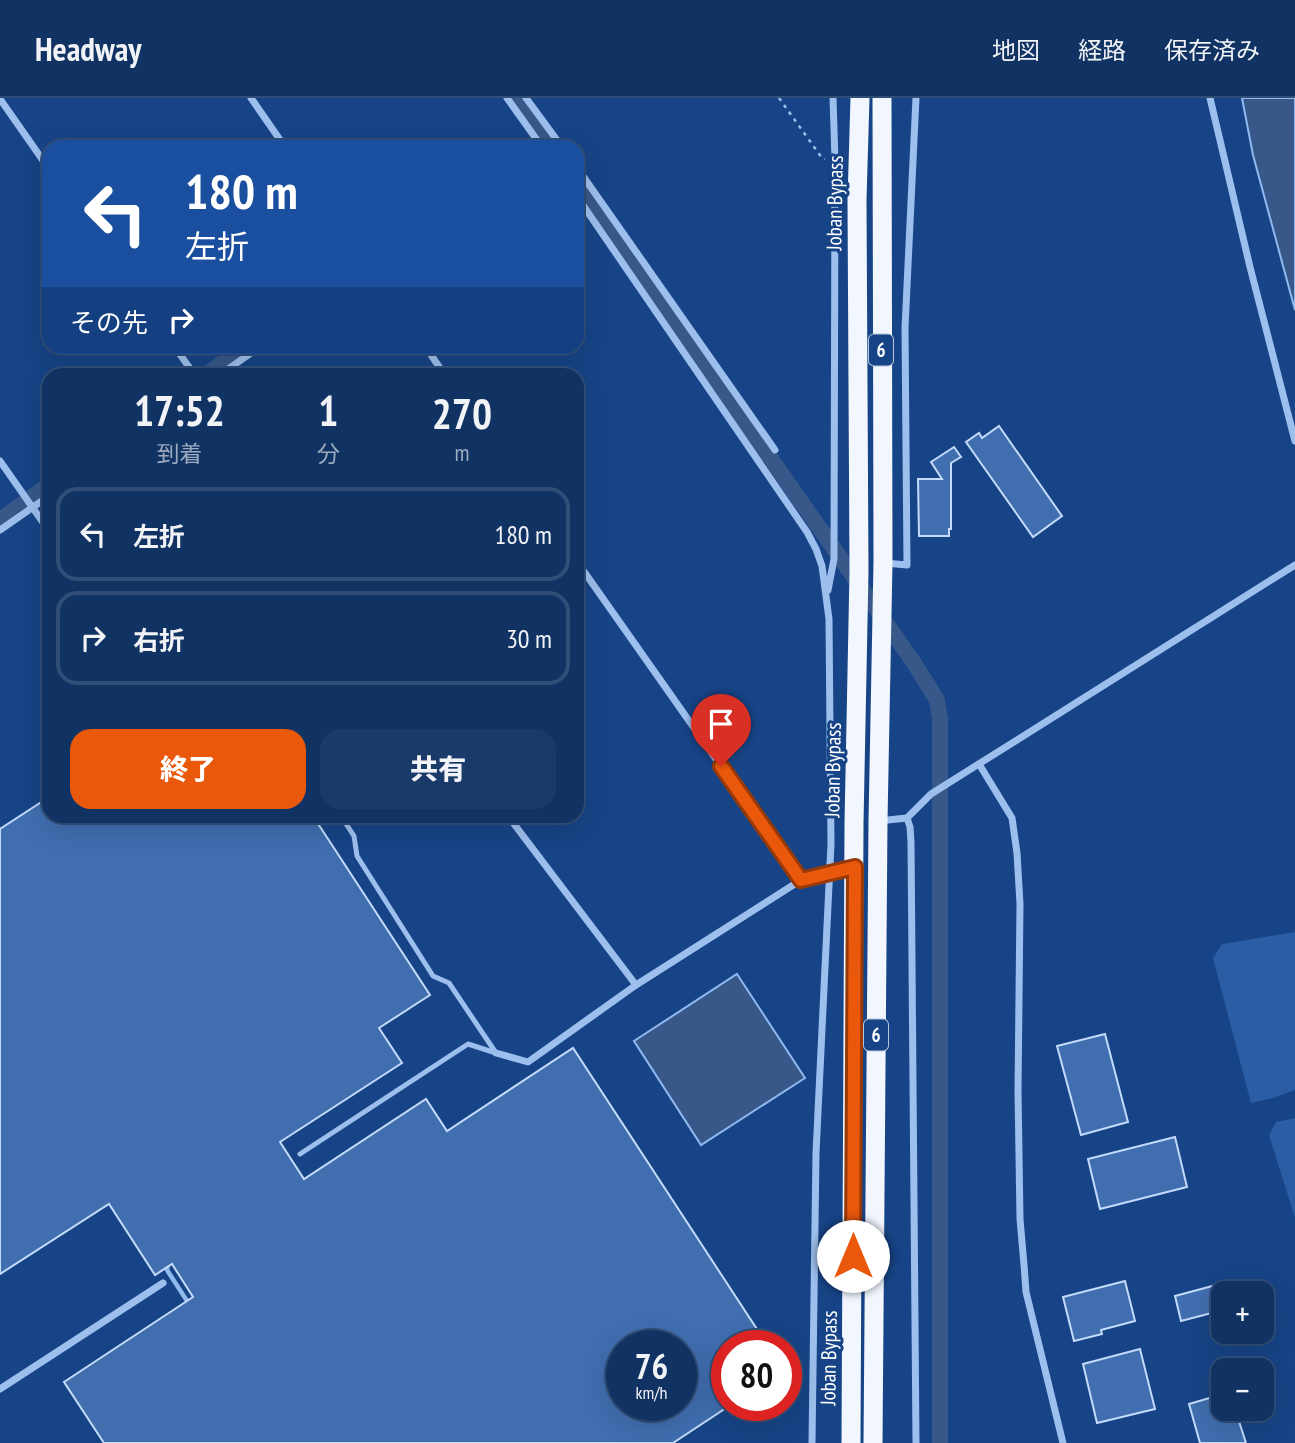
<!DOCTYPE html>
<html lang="ja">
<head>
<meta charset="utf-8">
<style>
  body { margin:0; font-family:"PT Sans Narrow","Noto Sans JP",sans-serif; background:#1a3b6a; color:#f1f3f6; height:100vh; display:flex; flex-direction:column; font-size:26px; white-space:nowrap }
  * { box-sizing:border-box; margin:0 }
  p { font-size:23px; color:#9caabf }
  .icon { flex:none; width:38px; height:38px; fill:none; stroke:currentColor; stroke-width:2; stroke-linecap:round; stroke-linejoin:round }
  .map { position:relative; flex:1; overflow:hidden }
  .sheet { position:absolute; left:42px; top:270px; width:542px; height:455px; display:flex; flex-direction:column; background:#113364; border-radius:21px; box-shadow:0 7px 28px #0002,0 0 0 2px #304e78 }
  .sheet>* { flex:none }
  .hud { position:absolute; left:42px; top:42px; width:542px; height:214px; border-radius:21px; box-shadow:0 7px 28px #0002,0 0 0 2px #304e78; background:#1a4fa0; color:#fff; overflow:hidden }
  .tools { position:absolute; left:1211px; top:1183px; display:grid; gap:14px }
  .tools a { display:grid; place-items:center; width:63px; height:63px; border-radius:14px; background:#113364; box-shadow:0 7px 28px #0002,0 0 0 2px #304e78; font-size:35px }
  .speed { position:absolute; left:606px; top:1232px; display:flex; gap:14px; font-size:35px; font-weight:700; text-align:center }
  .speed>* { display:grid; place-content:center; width:91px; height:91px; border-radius:50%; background:#113364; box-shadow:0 7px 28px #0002,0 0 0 2px #304e78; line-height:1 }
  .speed small { font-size:18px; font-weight:400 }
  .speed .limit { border:10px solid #d22; background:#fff; color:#111 }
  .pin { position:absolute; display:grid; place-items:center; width:60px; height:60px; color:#fff; margin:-72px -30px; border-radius:50% 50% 50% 0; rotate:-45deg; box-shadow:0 0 7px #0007 }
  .pin .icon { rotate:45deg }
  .me { position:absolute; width:77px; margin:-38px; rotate:0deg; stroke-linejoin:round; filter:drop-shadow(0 0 5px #0008) }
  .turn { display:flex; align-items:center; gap:24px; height:147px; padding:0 28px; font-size:32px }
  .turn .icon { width:91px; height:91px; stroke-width:2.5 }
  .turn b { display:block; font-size:49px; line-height:60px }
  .then { display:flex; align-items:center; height:66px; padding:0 28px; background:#0003; gap:14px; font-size:26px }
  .eta { display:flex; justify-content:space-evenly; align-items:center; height:119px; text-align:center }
  .eta b { font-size:42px; font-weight:800; line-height:49px }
  .cta { display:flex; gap:14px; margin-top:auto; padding:14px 28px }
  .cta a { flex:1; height:80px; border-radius:21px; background:#ea580c; color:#fff; font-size:28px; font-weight:800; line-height:80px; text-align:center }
  .cta a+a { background:#1a3b6a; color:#f1f3f6 }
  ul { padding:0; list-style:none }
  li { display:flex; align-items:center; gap:21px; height:94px; margin:0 14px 10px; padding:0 14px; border:4px solid #304e78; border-radius:21px }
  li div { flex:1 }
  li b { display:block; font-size:26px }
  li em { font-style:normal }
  header { display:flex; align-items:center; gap:42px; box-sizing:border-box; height:98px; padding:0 35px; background:#113364; border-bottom:2px solid #304e78 }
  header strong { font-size:33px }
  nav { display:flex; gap:38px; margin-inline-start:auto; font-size:24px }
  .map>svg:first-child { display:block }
  .green { fill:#2a5da4 }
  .water { fill:#375889; stroke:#90b9f0; stroke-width:2 }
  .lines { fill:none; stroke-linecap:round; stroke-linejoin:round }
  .stream { stroke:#90b9f0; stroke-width:4.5 }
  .canal { stroke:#375889; stroke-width:16 }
  .building { fill:#406eaf; stroke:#c3dafa; stroke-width:2; fill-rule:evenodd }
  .path { stroke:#9dbfed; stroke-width:2.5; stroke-dasharray:3.5 5; stroke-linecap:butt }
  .service { stroke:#9dbfed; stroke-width:5 }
  .minor { stroke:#9dbfed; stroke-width:7 }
  .trunk { stroke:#f1f6ff; stroke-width:19 }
  .route-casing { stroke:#983908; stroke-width:18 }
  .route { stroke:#ea580c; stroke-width:12 }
  .labels { text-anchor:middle; stroke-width:6; stroke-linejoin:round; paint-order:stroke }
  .shield { fill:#174486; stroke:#b9c7db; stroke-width:2 }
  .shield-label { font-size:19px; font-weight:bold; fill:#fff }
  .street-label { font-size:21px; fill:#fff; stroke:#174486 }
</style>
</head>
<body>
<header>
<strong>Headway</strong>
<nav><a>地図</a><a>経路</a><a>保存済み</a></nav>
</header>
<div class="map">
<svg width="1295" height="1345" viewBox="0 0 1295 1345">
  <rect width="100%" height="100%" fill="#174486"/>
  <g class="green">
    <polygon points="1295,834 1295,992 1273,1000 1251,1005 1213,860 1222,846"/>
    <polygon points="1295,1020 1295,1120 1269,1037 1276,1024"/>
  </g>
  <g class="water">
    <polygon points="1242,0 1295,0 1295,212 1253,57"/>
    <polygon points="737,876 805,980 701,1047 634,943"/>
  </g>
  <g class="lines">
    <polyline class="stream" points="168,1165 167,1172 189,1206"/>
    <g class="canal">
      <polyline points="518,0 552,49"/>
      <polyline points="578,85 914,565 937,602 940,621 940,1345"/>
      <polyline points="207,276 246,248"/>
      <polyline points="0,422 49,387"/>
    </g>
  </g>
  <g class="building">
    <polygon points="999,328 1062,418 1033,439 966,344 979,335 982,340"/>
    <polygon points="954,349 961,359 951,365 951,431 949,431 949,438 919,438 918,381 942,381 931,364"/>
    <path d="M 49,699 L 49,718 L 313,718 L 430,897 L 379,930 L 402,965 L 280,1044 L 304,1081 L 426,1001 L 447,1033 L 573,950 L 768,1248 L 726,1248 L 726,1310 L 673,1345 L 104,1345 L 64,1284 L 193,1199 L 172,1166 L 155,1177 L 109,1106 L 0,1176 L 0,731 ZM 621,1248 L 681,1248 L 681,1307 L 621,1307 Z"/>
    <polygon points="1105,936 1128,1024 1081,1037 1057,948"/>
    <polygon points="1175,1039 1187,1089 1100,1111 1088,1061"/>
    <polygon points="1125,1183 1135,1223 1101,1232 1102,1236 1074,1243 1063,1199"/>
    <polygon points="1216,1187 1223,1212 1181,1223 1175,1198"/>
    <polygon points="1140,1251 1155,1311 1097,1325 1083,1266"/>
    <polygon points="1223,1296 1223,1311 1235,1311 1246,1345 1200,1345 1189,1306"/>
  </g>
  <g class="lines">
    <polyline class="path" points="779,0 822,60 825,61"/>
    <g class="service">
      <polyline points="341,718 354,738 357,758 433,878 449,885 496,955"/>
      <polyline points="300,1056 468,946 496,955"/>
    </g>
    <g class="minor">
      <polyline points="251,0 285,49"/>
      <polyline points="507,0 542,49"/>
      <polyline points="526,0 562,49"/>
      <polyline points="1210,0 1250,169 1295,343"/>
      <polyline points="0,1 49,71"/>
      <polyline points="578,71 775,352"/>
      <polyline points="578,100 807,434 816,451 822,468 829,521 831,746 816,1055 812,1345"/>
      <polyline points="174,248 194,276"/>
      <polyline points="425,248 444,276"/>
      <polyline points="221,276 261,248"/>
      <polyline points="0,363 49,433"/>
      <polyline points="0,432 49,398"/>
      <polyline points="578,465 801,782"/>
      <polyline points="885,465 907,467 905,230 916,0"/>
      <polyline points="828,492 834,461 835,63 833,0"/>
      <polyline points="979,666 1012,720 1017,755 1020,806 1018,993 1020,1121 1024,1167 1026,1194 1063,1345"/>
      <polyline points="508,718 636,887"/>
      <polyline points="907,720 910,729 911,744 916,1345"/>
      <polyline points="878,723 907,720 931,696 1295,467"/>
      <polyline points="496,955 528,964 636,887 801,782 851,770"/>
      <polyline points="0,1291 163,1185"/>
    </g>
    <g class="trunk">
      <polyline points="851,1345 854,726 859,473 857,102 860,0"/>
      <polyline points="873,1345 878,723 883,464 882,0"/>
    </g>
  </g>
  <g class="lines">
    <g class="route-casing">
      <polyline id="route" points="721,668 801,782 855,769 853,1158"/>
    </g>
    <use href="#route" class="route"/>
  </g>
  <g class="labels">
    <g class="shield">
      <rect x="869" y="236.5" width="24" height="31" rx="5"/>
      <rect x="864" y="921.5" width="24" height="31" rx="5"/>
    </g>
    <g class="shield-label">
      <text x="881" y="259">6</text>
      <text x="876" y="944">6</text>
    </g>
    <g class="street-label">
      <text transform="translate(835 105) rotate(-89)" y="7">Joban Bypass</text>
      <text transform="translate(833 672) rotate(-89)" y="7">Joban Bypass</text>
      <text transform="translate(829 1260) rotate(-89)" y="7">Joban Bypass</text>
    </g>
  </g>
</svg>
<div class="tools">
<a>+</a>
<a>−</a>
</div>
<div class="speed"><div>76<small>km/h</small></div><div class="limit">80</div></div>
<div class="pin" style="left:721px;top:668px;background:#d93025"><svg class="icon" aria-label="arrive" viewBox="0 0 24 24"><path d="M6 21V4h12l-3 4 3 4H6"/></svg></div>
<svg class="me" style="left:853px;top:1158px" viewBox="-20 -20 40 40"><circle r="19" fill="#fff"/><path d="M0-13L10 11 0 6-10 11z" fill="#ea580c"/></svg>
<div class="hud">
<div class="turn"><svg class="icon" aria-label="left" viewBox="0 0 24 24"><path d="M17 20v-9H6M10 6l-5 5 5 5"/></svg><div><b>180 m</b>左折</div></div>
<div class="then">その先<svg class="icon" aria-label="right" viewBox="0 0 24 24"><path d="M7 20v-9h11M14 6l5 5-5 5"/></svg></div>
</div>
<section class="sheet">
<div class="eta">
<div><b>17:52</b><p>到着</p></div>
<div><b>1</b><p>分</p></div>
<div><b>270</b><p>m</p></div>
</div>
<ul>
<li><svg class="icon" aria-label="left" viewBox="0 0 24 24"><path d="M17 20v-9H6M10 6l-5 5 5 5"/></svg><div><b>左折</b></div><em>180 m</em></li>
<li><svg class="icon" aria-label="right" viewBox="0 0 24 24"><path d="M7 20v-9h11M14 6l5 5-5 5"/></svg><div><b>右折</b></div><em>30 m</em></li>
</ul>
<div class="cta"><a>終了</a><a>共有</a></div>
</section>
</div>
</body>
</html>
